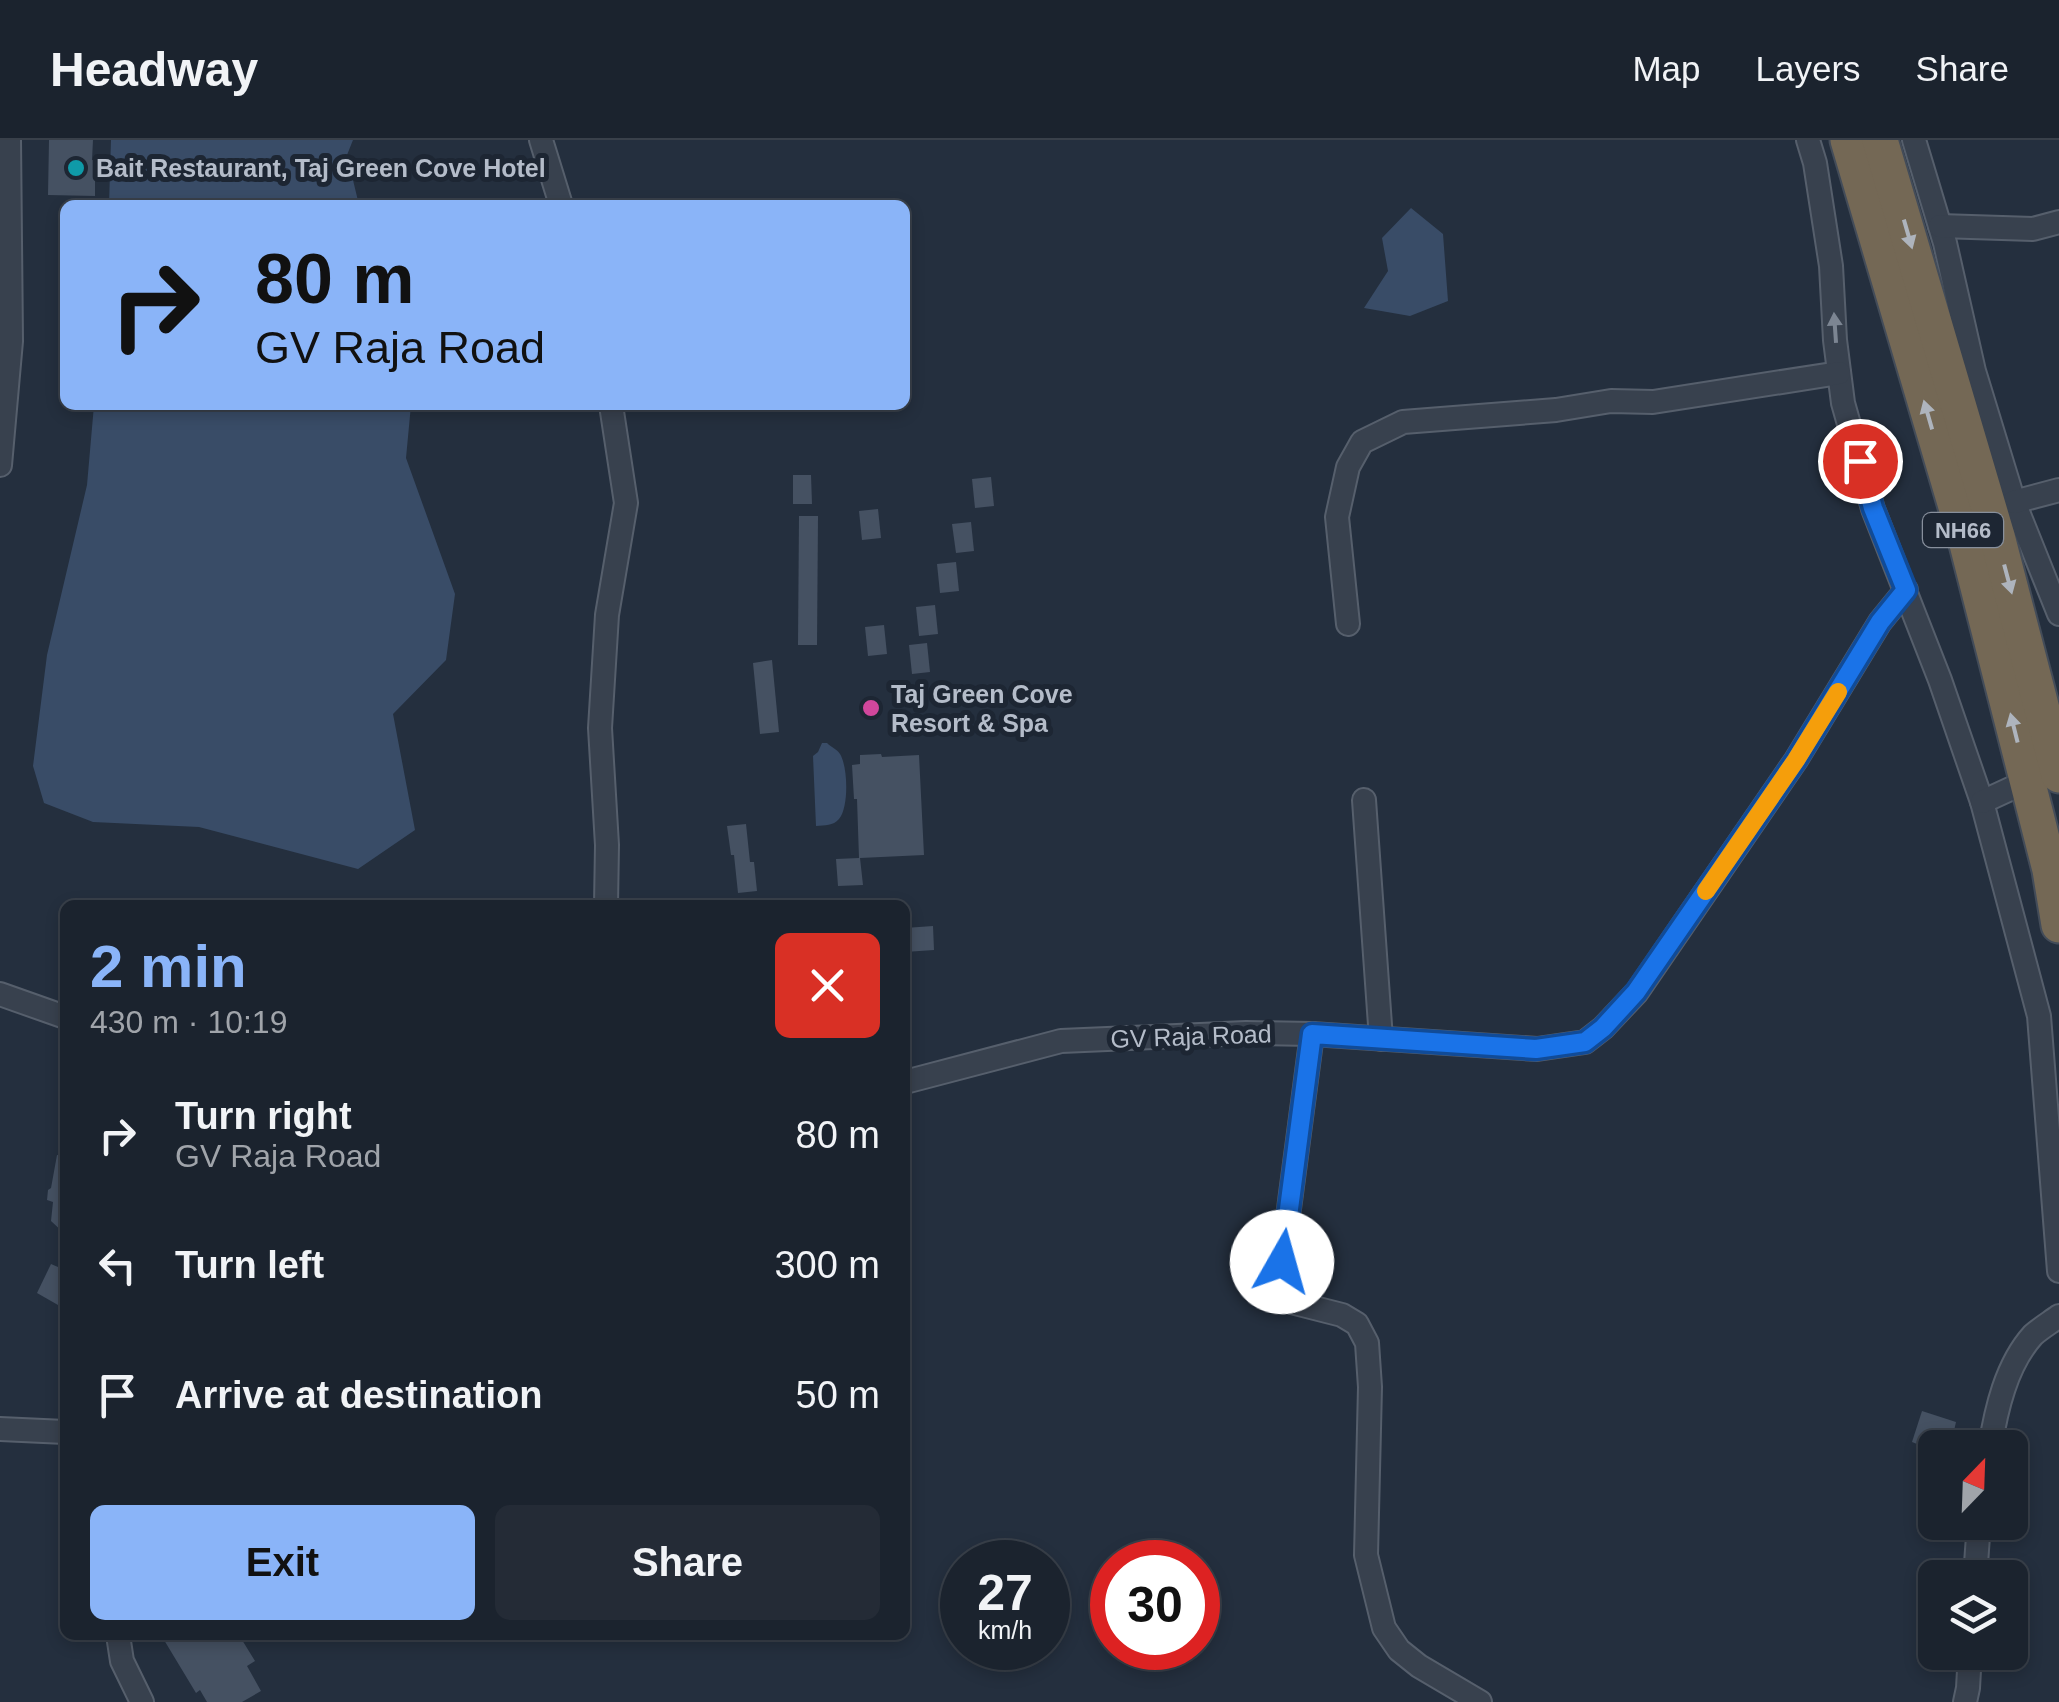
<!DOCTYPE html>
<html lang="en">
<head>
<meta charset="utf-8">
<style>
  body { margin:0; font-family:Helvetica,sans-serif; background:#242b36; color:#f1f3f6; height:100vh; display:flex; flex-direction:column; font-size:38px; white-space:nowrap }
  * { box-sizing:border-box; margin:0 }
  p { font-size:32px; color:#a0a4aa }
  .icon { flex:none; width:55px; height:55px; fill:none; stroke:currentColor; stroke-width:2; stroke-linecap:round; stroke-linejoin:round }
  .map { position:relative; flex:1; overflow:hidden }
  .side { position:absolute; left:60px; top:760px; width:850px; height:740px; display:flex; flex-direction:column; background:#1b232e; border-radius:15px; box-shadow:0 5px 15px #0003,0 0 0 2px #39404a }
  .side>* { flex:none }
  .hud { position:absolute; left:60px; top:60px; width:850px; height:210px; border-radius:15px; box-shadow:0 5px 15px #0003,0 0 0 2px #39404a; background:#8ab4f8; color:#111; overflow:hidden }
  .needle { width:65px; rotate:23deg }
  .buttons { position:absolute; left:1918px; top:1290px; display:grid; gap:20px }
  .buttons a { display:grid; place-items:center; width:110px; height:110px; border-radius:15px; background:#1b232e; box-shadow:0 5px 15px #0003,0 0 0 2px #39404a; font-size:50px }
  .speed { position:absolute; left:940px; top:1400px; display:flex; gap:20px; font-size:50px; font-weight:700; text-align:center }
  .speed>* { display:grid; place-content:center; width:130px; height:130px; border-radius:50%; background:#1b232e; box-shadow:0 5px 15px #0003,0 0 0 2px #39404a; line-height:1 }
  .speed small { font-size:25px; font-weight:400 }
  .speed .limit { border:15px solid #d22; background:#fff; color:#111 }
  .pin { position:absolute; display:grid; place-items:center; width:85px; height:85px; color:#fff; margin:-42px; border:5px solid #fff; border-radius:50%; box-shadow:0 2px 10px #0007 }
  .me { position:absolute; width:110px; margin:-55px; rotate:7deg; stroke-linejoin:round; filter:drop-shadow(0 0 8px #0008) }
  .turn { display:flex; align-items:center; gap:35px; height:210px; padding:0 30px; font-size:45px }
  .turn .icon { width:130px; height:130px; stroke-width:2.5 }
  .turn b { display:block; font-size:70px; line-height:85px }
  .round { display:grid; place-items:center; flex:none; width:105px; height:105px; border-radius:15px; background:#242b36 }
  .overview { display:flex; align-items:center; justify-content:space-between; height:170px; padding:0 30px }
  h1 { font-size:60px; font-weight:700; line-height:75px; color:#8ab4f8 }
  .primary-button { display:flex; gap:20px; margin-top:auto; padding:20px 30px }
  .primary-button a { flex:1; height:115px; border-radius:15px; background:#8ab4f8; color:#111; font-size:40px; font-weight:700; line-height:115px; text-align:center }
  .primary-button a+a { background:#242b36; color:#f1f3f6 }
  ul { padding:0; list-style:none }
  li { display:flex; align-items:center; gap:30px; height:130px; padding:0 30px }
  li div { flex:1 }
  li b { display:block; font-size:38px }
  li em { font-style:normal }
  header { display:flex; align-items:center; gap:60px; box-sizing:border-box; height:140px; padding:0 50px; background:#1b232e; border-bottom:2px solid #39404a }
  header strong { font-size:48px }
  nav { display:flex; gap:55px; margin-inline-start:auto; font-size:35px }
  .map>svg:first-child { display:block }
  .water { fill:#394c67 }
  .building { fill:#455162 }
  .lines { fill:none; stroke-linecap:round; stroke-linejoin:round }
  .minor-casing { stroke:#565f6c; stroke-width:26 }
  .highway-casing { stroke:#434c59; stroke-width:39 }
  .minor { stroke:#38414e; stroke-width:22 }
  .highway { stroke:#746855; stroke-width:35 }
  .oneway { fill:#aeb4bd }
  .oneway2 { fill:#7c8592 }
  .route-casing { stroke:#114b97; stroke-width:25 }
  .route { stroke:#1a73e8; stroke-width:18 }
  .slow { stroke:#f59e0b; stroke-width:18 }
  .culture-dot { fill:#0f9aa8; stroke:#1d2633; stroke-width:4 }
  .hotel-dot { fill:#d1479c; stroke:#1d2633; stroke-width:4 }
  .labels { text-anchor:middle; stroke-width:10; stroke-linejoin:round; paint-order:stroke }
  .shield { fill:#1d2633; stroke:#878f9c; stroke-width:2.5 }
  .shield-label { font-size:22px; font-weight:bold; fill:#b4bcc9 }
  .poi-label { font-size:25px; font-weight:bold; fill:#b4bcc9; stroke:#1d2633; text-anchor:start }
  .street-label { font-size:25px; fill:#b4bcc9; stroke:#1d2633 }
</style>
</head>
<body>
<header>
<strong>Headway</strong>
<nav><a>Map</a><a>Layers</a><a>Share</a></nav>
</header>
<div class="map">
<svg width="2059" height="1562" viewBox="0 0 2059 1562">
  <rect width="100%" height="100%" fill="#242f3e"/>
  <g class="water">
    <polygon points="111,0 353,0 347,15 359,65 109,65"/>
    <polygon points="1411,68 1443,94 1448,161 1410,176 1364,168 1388,131 1382,98"/>
    <polygon points="94,265 411,265 406,318 455,454 446,520 393,574 415,690 358,729 199,687 93,682 44,663 33,626 47,515 87,345"/>
    <path d="M 822,603 L 827,603 C 831,607 837,609 840,614 C 848,627 849,667 839,679 C 833,686 825,685 816,686 L 813,616 L 818,612 Z"/>
  </g>
  <g class="building">
    <polygon points="49,0 93,0 92,20 104,21 103,36 95,36 95,56 48,55"/>
    <polygon points="793,335 811,335 812,364 793,364"/>
    <polygon points="991,337 994,366 975,368 972,339"/>
    <polygon points="878,369 881,398 862,400 859,371"/>
    <polygon points="799,376 818,376 817,505 798,505"/>
    <polygon points="971,382 974,411 956,413 952,384"/>
    <polygon points="956,422 959,451 940,453 937,424"/>
    <polygon points="935,465 938,494 919,496 916,467"/>
    <polygon points="884,485 887,514 868,516 865,487"/>
    <polygon points="927,503 930,532 912,534 909,505"/>
    <polygon points="772,520 779,592 760,594 753,523"/>
    <polygon points="881,614 882,617 919,615 924,715 860,718 863,745 838,746 836,719 859,718 857,659 854,659 852,625 860,624 860,615"/>
    <polygon points="746,684 750,722 754,722 757,751 738,753 734,715 731,715 727,686"/>
    <polygon points="933,786 934,810 905,812 905,788"/>
    <polygon points="57,1015 65,1016 65,1094 51,1081 53,1062 47,1060 48,1050 51,1048"/>
    <polygon points="51,1124 65,1130 65,1169 37,1153"/>
    <polygon points="1922,1271 1956,1282 1950,1308 1927,1308 1912,1302"/>
    <polygon points="161,1495 239,1495 255,1521 247,1526 261,1551 242,1562 207,1562 200,1550 196,1553"/>
  </g>
  <g class="lines">
    <g class="minor-casing">
      <g id="minor">
        <polyline points="541,0 561,65"/>
        <polyline points="1808,0 1815,23 1831,126 1835,200 1843,263 1873,369 1940,540 1982,662 2039,876 2059,1131"/>
        <polyline points="1914,0 1945,103 1974,231 2014,362 2059,474"/>
        <polyline points="1940,86 2033,89 2059,82"/>
        <polyline points="0,325 11,201 9,0"/>
        <polyline points="2014,362 2059,350"/>
        <polyline points="1348,484 1337,377 1348,327 1362,302 1403,282 1556,270 1611,261 1653,262 1839,233"/>
        <polyline points="1364,660 1381,899"/>
        <polyline points="1982,662 2021,644"/>
        <polyline points="606,765 607,705 600,588 607,475 626,363 611,265"/>
        <polyline points="0,854 65,877"/>
        <polyline points="1312,894 1282,1122 1281,1148 1291,1162 1342,1175 1357,1184 1367,1203 1370,1247 1366,1415 1384,1488 1399,1510 1419,1526 1480,1562"/>
        <polyline points="905,942 1061,901 1246,893 1312,894 1537,909 1585,902 1603,888 1637,852 1796,620 1880,482 1906,450"/>
        <polyline points="0,1289 65,1292"/>
        <path d="M 1990,1308 C 1996,1270 2006,1225 2033,1195 C 2041,1188 2051,1182 2059,1176"/>
        <polyline points="1975,1438 1979,1382"/>
        <polyline points="118,1495 122,1521 142,1562"/>
        <polyline points="1965,1562 1968,1548 1970,1512"/>
      </g>
    </g>
    <g class="highway-casing">
      <g id="highway">
        <polyline points="1848,0 1967,404 2050,730 2059,785"/>
        <polyline points="1880,0 1997,396 2059,635"/>
      </g>
    </g>
    <use href="#minor" class="minor"/>
    <use href="#highway" class="highway"/>
  </g>
  <defs><path id="oneway-solid" d="M-6-.8H1V-3.2L6.5 0L1 3.2V.8H-6Z" transform="scale(2.5)"/></defs>
  <g class="oneway">
    <use href="#oneway-solid" transform="translate(1908 94) rotate(74)"/>
    <use href="#oneway-solid" transform="translate(1928 275) rotate(-106)"/>
    <use href="#oneway-solid" transform="translate(2008 439) rotate(75)"/>
    <use href="#oneway-solid" transform="translate(2014 588) rotate(-104)"/>
  </g>
  <use class="oneway2" href="#oneway-solid" transform="translate(1835 188) rotate(-94)"/>
  <g class="lines">
    <g class="route-casing">
      <polyline id="route" points="1282,1122 1312,894 1536,909 1585,902 1603,888 1636,852 1796,620 1880,482 1906,450 1873,368 1860,321"/>
    </g>
    <use href="#route" class="route"/>
    <polyline class="slow" points="1706,751 1796,620 1838,552"/>
  </g>
  <circle class="culture-dot" cx="76" cy="28" r="10"/>
  <circle class="hotel-dot" cx="871" cy="568" r="10"/>
  <g class="labels">
    <rect class="shield" x="1923" y="373" width="80" height="34" rx="8"/>
    <g class="shield-label">
      <text x="1963" y="398">NH66</text>
    </g>
    <g class="poi-label">
      <text x="96" y="37">Bait Restaurant, Taj Green Cove Hotel</text>
      <text x="891" y="563">Taj Green Cove<tspan x="891" dy="29">Resort &amp; Spa</tspan></text>
    </g>
    <g class="street-label">
      <text transform="translate(1191 896) rotate(-2)" y="9">GV Raja Road</text>
    </g>
  </g>
</svg>
<div class="buttons">
<a><svg class="needle" viewBox="-14 -14 28 28"><path d="M0-13l5 13h-10z" fill="#e53935"/><path d="M0 13l5-13h-10z" fill="#a0a4aa"/></svg></a>
<a><svg class="icon" aria-label="layers" viewBox="0 0 24 24"><path d="M12 4l9 5-9 5-9-5zM3 14l9 5 9-5"/></svg></a>
</div>
<div class="speed"><div>27<small>km/h</small></div><div class="limit">30</div></div>
<div class="pin" style="left:1860px;top:321px;background:#d93025"><svg class="icon" aria-label="arrive" viewBox="0 0 24 24"><path d="M6 21V4h12l-3 4 3 4H6"/></svg></div>
<svg class="me" style="left:1282px;top:1122px" viewBox="-20 -20 40 40"><circle r="19" fill="#fff"/><path d="M0-13L10 11 0 6-10 11z" fill="#1a73e8"/></svg>
<div class="hud">
<div class="turn"><svg class="icon" aria-label="right" viewBox="0 0 24 24"><path d="M7 20v-9h11M14 6l5 5-5 5"/></svg><div><b>80 m</b>GV Raja Road</div></div>
</div>
<section class="side">
<div class="overview"><div><h1>2 min</h1><p>430 m · 10:19</p></div><a class="round" style="background:#d93025;color:#fff"><svg class="icon" aria-label="close" viewBox="0 0 24 24"><path d="M6 6l12 12M18 6L6 18"/></svg></a></div>
<ul>
<li><svg class="icon" aria-label="right" viewBox="0 0 24 24"><path d="M7 20v-9h11M14 6l5 5-5 5"/></svg><div><b>Turn right</b><p>GV Raja Road</p></div><em>80 m</em></li>
<li><svg class="icon" aria-label="left" viewBox="0 0 24 24"><path d="M17 20v-9H6M10 6l-5 5 5 5"/></svg><div><b>Turn left</b></div><em>300 m</em></li>
<li><svg class="icon" aria-label="arrive" viewBox="0 0 24 24"><path d="M6 21V4h12l-3 4 3 4H6"/></svg><div><b>Arrive at destination</b></div><em>50 m</em></li>
</ul>
<div class="primary-button"><a>Exit</a><a>Share</a></div>
</section>
</div>
</body>
</html>
